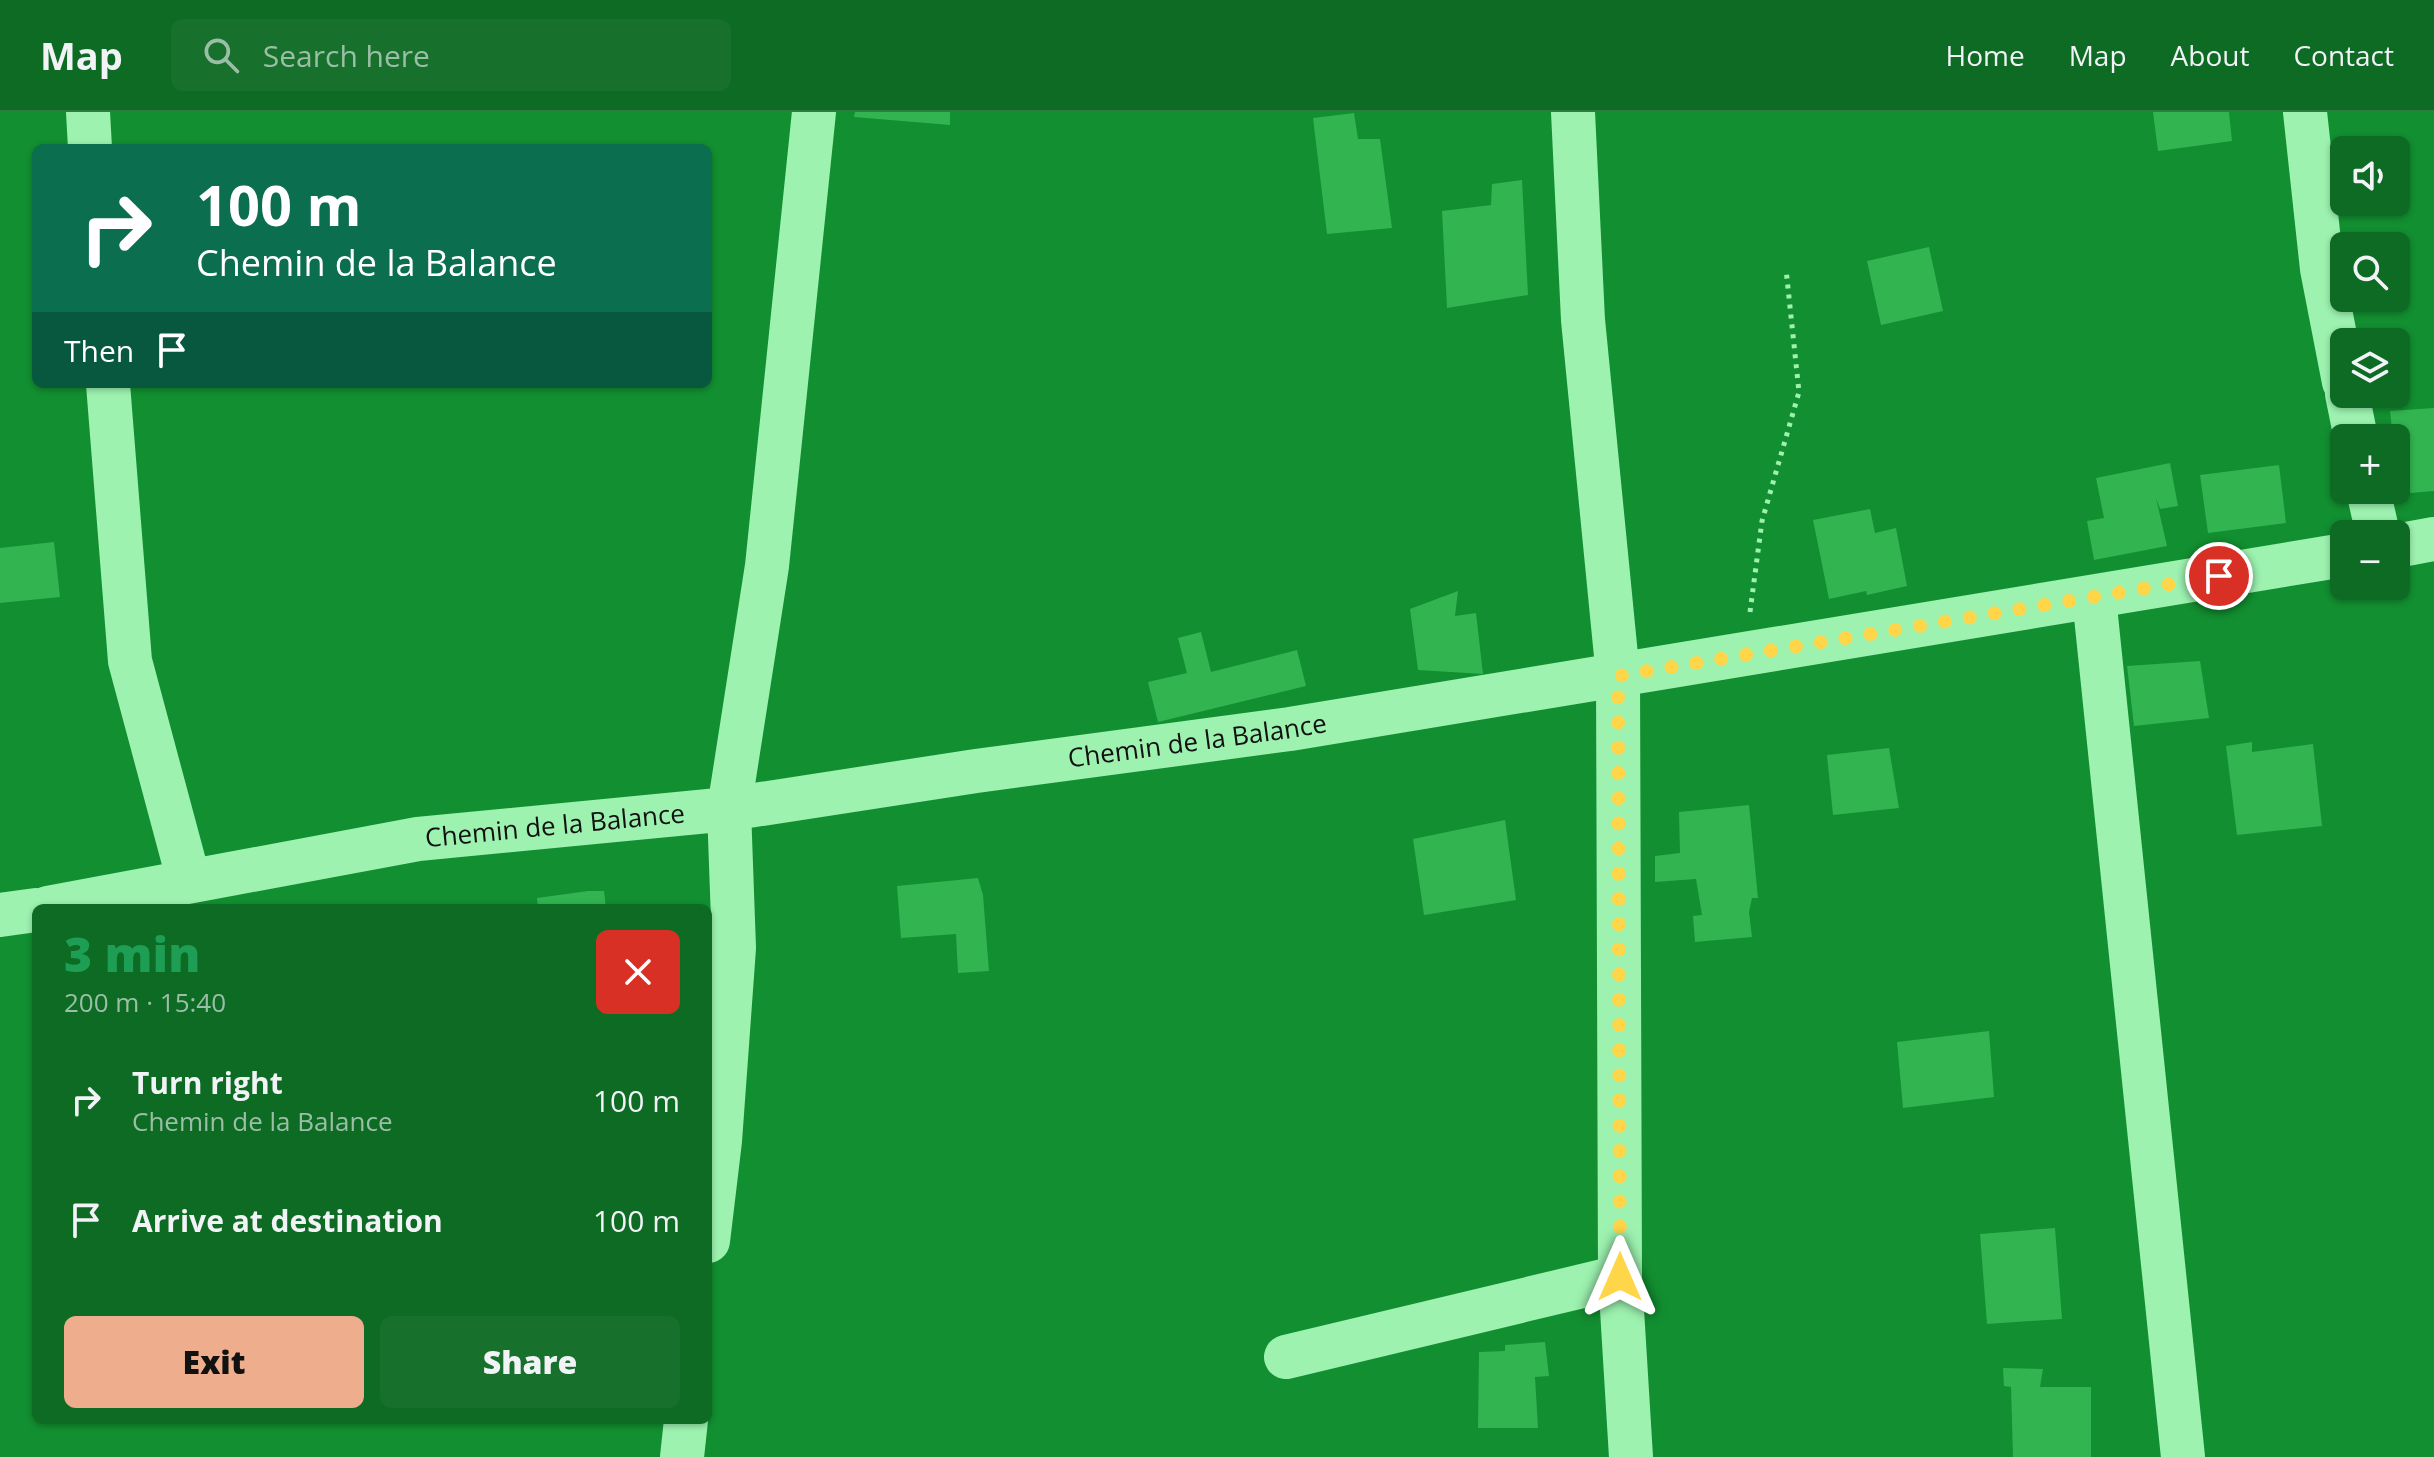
<!DOCTYPE html>
<html lang="en">
<head>
<meta charset="utf-8">
<style>
  body { margin:0; font-family:"Open Sans",sans-serif; background:#17702c; color:#f1f3f6; height:100vh; display:flex; flex-direction:column; font-size:30px; white-space:nowrap }
  * { box-sizing:border-box; margin:0 }
  p { font-size:26px; color:#9bbfa6 }
  .icon { flex:none; width:44px; height:44px; fill:none; stroke:currentColor; stroke-width:2; stroke-linecap:round; stroke-linejoin:round }
  .map { position:relative; flex:1; overflow:hidden }
  .details { position:absolute; left:32px; top:792px; width:680px; height:520px; display:flex; flex-direction:column; background:#0e6b24; border-radius:12px; box-shadow:0 2px 6px #0004 }
  .details>* { flex:none }
  .guide { position:absolute; left:32px; top:32px; width:680px; height:244px; border-radius:12px; box-shadow:0 2px 6px #0004; background:#0b6e4f; color:#fff; overflow:hidden }
  .fabs { position:absolute; left:2330px; top:24px; display:grid; gap:16px }
  .fabs a { display:grid; place-items:center; width:80px; height:80px; border-radius:12px; background:#0e6b24; box-shadow:0 2px 6px #0004; font-size:40px }
  .pin { position:absolute; display:grid; place-items:center; width:68px; height:68px; color:#fff; margin:-34px; border:4px solid #fff; border-radius:50%; box-shadow:0 2px 8px #0007 }
  .me { position:absolute; width:88px; margin:-44px; rotate:0deg; stroke-linejoin:round; filter:drop-shadow(0 0 6px #0008) }
  .turn { display:flex; align-items:center; gap:28px; height:168px; padding:0 32px; font-size:36px }
  .turn .icon { width:104px; height:104px; stroke-width:2.5 }
  .turn b { display:block; font-size:56px; line-height:68px }
  .then { display:flex; align-items:center; height:76px; padding:0 32px; background:#0003; gap:16px; font-size:30px }
  .round { display:grid; place-items:center; flex:none; width:84px; height:84px; border-radius:12px; background:#17702c }
  .headline { display:flex; align-items:center; justify-content:space-between; height:136px; padding:0 32px }
  h1 { font-size:48px; font-weight:800; line-height:60px; color:#1e9e55 }
  .cta { display:flex; gap:16px; margin-top:auto; padding:16px 32px }
  .cta a { flex:1; height:92px; border-radius:12px; background:#eead8d; color:#111; font-size:32px; font-weight:800; line-height:92px; text-align:center }
  .cta a+a { background:#17702c; color:#f1f3f6 }
  ul { padding:0; list-style:none }
  li { display:flex; align-items:center; gap:24px; height:120px; padding:0 32px }
  li div { flex:1 }
  li b { display:block; font-size:30px }
  li em { font-style:normal }
  header { display:flex; align-items:center; gap:48px; box-sizing:border-box; height:112px; padding:0 40px; background:#0e6b24; border-bottom:2px solid #2e7e41 }
  header strong { font-size:38px }
  nav { display:flex; gap:44px; margin-inline-start:auto; font-size:28px }
  .search { width:560px; height:72px; background:#17702c; display:flex; align-items:center; gap:20px; box-sizing:border-box; padding:0 28px; border-radius:12px; color:#9bbfa6; font-size:30px }
  .map>svg:first-child { display:block }
  .building { fill:#32b450 }
  .lines { fill:none; stroke-linecap:round; stroke-linejoin:round }
  .path { stroke:#9df2b0; stroke-width:5; stroke-dasharray:4 6; stroke-linecap:butt }
  .minor { stroke:#9df2b0; stroke-width:44 }
  .route { stroke:#ffd54a; stroke-width:14; stroke-dasharray:0 25.2 }
  .labels { text-anchor:middle; stroke-width:8; stroke-linejoin:round; paint-order:stroke }
  .street-label { font-size:26px; fill:#111; stroke:#128f30 }
</style>
</head>
<body>
<header>
<strong>Map</strong>
<div class="search"><svg class="icon" aria-label="search" viewBox="0 0 24 24"><circle cx="10" cy="10" r="6"/><path d="M15 15l6 6"/></svg>Search here</div>
<nav><a>Home</a><a>Map</a><a>About</a><a>Contact</a></nav>
</header>
<div class="map">
<svg width="2434" height="1345" viewBox="0 0 2434 1345">
  <rect width="100%" height="100%" fill="#128f30"/>
  <g class="building">
    <polygon points="855,0 950,0 950,13 854,5"/>
    <polygon points="2153,0 2229,0 2232,29 2158,39"/>
    <polygon points="1354,1 1358,27 1380,27 1392,116 1327,122 1313,6"/>
    <polygon points="1522,68 1528,183 1447,196 1442,99 1491,93 1492,72"/>
    <polygon points="1929,135 1943,199 1881,213 1867,149"/>
    <polygon points="2434,296 2434,379 2398,382 2396,326 2393,326 2390,299"/>
    <polygon points="2170,351 2178,394 2160,397 2156,386 2167,434 2094,448 2087,409 2104,406 2096,366"/>
    <polygon points="2279,353 2286,411 2208,421 2200,363"/>
    <polygon points="1870,397 1875,421 1896,416 1907,474 1867,483 1866,479 1829,487 1813,408"/>
    <polygon points="54,430 60,485 0,491 0,436"/>
    <polygon points="1458,479 1455,504 1476,501 1483,562 1418,558 1410,497"/>
    <polygon points="1201,520 1211,560 1297,538 1306,574 1158,610 1148,570 1187,561 1178,526"/>
    <polygon points="2200,549 2209,606 2134,614 2127,554"/>
    <polygon points="2252,630 2252,640 2313,632 2322,714 2237,723 2226,634"/>
    <polygon points="1889,636 1899,696 1833,703 1827,643"/>
    <polygon points="1749,693 1758,786 1752,786 1749,800 1752,825 1695,830 1693,804 1702,803 1696,767 1655,770 1655,744 1680,741 1679,700"/>
    <polygon points="1505,708 1516,788 1424,803 1413,727"/>
    <polygon points="978,766 983,783 989,859 958,861 956,822 901,826 897,774"/>
    <polygon points="588,779 604,779 606,796 538,796 537,786"/>
    <polygon points="1989,919 1994,985 1903,996 1897,930"/>
    <polygon points="2055,1116 2062,1207 1987,1212 1980,1122"/>
    <polygon points="1545,1230 1549,1264 1535,1265 1538,1316 1478,1316 1479,1240 1505,1239 1505,1233"/>
    <polygon points="2003,1256 2043,1257 2040,1275 2091,1275 2091,1345 2013,1345 2011,1275 2004,1274"/>
  </g>
  <g class="lines">
    <polyline class="path" points="1750,500 1762,409 1799,280 1786,157"/>
    <g class="minor">
      <polyline points="88,0 90,36"/>
      <polyline points="1573,0 1583,208 1618,564 1620,1165 1631,1345"/>
      <polyline points="2305,0 2322,157 2344,270"/>
      <polyline points="108,272 130,549 189,769"/>
      <polyline points="2347,282 2356,326"/>
      <polyline points="2368,378 2378,422"/>
      <polyline points="2396,434 2434,427"/>
      <polyline points="2094,485 2183,1345"/>
      <path id="s1" d="M 48,796 L 418,727 L 729,697 L 976,659 L 1290,617 L 2344,443"/>
      <polyline points="0,803 36,798"/>
      <polyline points="708,1129 720,1029 734,836 729,697 767,454 814,0"/>
      <polyline points="1286,1245 1620,1165"/>
      <polyline points="682,1345 686,1308"/>
    </g>
  </g>
  <g class="lines">
    <polyline class="route" points="1620,1165 1618,564 2219,464"/>
  </g>
  <g class="labels">
    <g class="street-label">
      <text dy="9" stroke="none"><textPath href="#s1" startOffset="1162">Chemin de la Balance</textPath></text>
      <text dy="9" stroke="none"><textPath href="#s1" startOffset="514">Chemin de la Balance</textPath></text>
    </g>
  </g>
</svg>
<div class="fabs">
<a><svg class="icon" aria-label="sound" viewBox="0 0 24 24"><path d="M4 9h4l5-4v14l-5-4H4zM17 9q2 3 0 6"/></svg></a>
<a><svg class="icon" aria-label="search" viewBox="0 0 24 24"><circle cx="10" cy="10" r="6"/><path d="M15 15l6 6"/></svg></a>
<a><svg class="icon" aria-label="layers" viewBox="0 0 24 24"><path d="M12 4l9 5-9 5-9-5zM3 14l9 5 9-5"/></svg></a>
<a>+</a>
<a>−</a>
</div>
<div class="pin" style="left:2219px;top:464px;background:#d93025"><svg class="icon" aria-label="arrive" viewBox="0 0 24 24"><path d="M6 21V4h12l-3 4 3 4H6"/></svg></div>
<svg class="me" style="left:1620px;top:1165px" viewBox="-20 -20 40 40"><path d="M0-17L14 15 0 8-14 15z" fill="#ffd54a" stroke="#fff" stroke-width="4"/></svg>
<div class="guide">
<div class="turn"><svg class="icon" aria-label="right" viewBox="0 0 24 24"><path d="M7 20v-9h11M14 6l5 5-5 5"/></svg><div><b>100 m</b>Chemin de la Balance</div></div>
<div class="then">Then<svg class="icon" aria-label="arrive" viewBox="0 0 24 24"><path d="M6 21V4h12l-3 4 3 4H6"/></svg></div>
</div>
<section class="details">
<div class="headline"><div><h1>3 min</h1><p>200 m · 15:40</p></div><a class="round" style="background:#d93025;color:#fff"><svg class="icon" aria-label="close" viewBox="0 0 24 24"><path d="M6 6l12 12M18 6L6 18"/></svg></a></div>
<ul>
<li><svg class="icon" aria-label="right" viewBox="0 0 24 24"><path d="M7 20v-9h11M14 6l5 5-5 5"/></svg><div><b>Turn right</b><p>Chemin de la Balance</p></div><em>100 m</em></li>
<li><svg class="icon" aria-label="arrive" viewBox="0 0 24 24"><path d="M6 21V4h12l-3 4 3 4H6"/></svg><div><b>Arrive at destination</b></div><em>100 m</em></li>
</ul>
<div class="cta"><a>Exit</a><a>Share</a></div>
</section>
</div>
</body>
</html>
